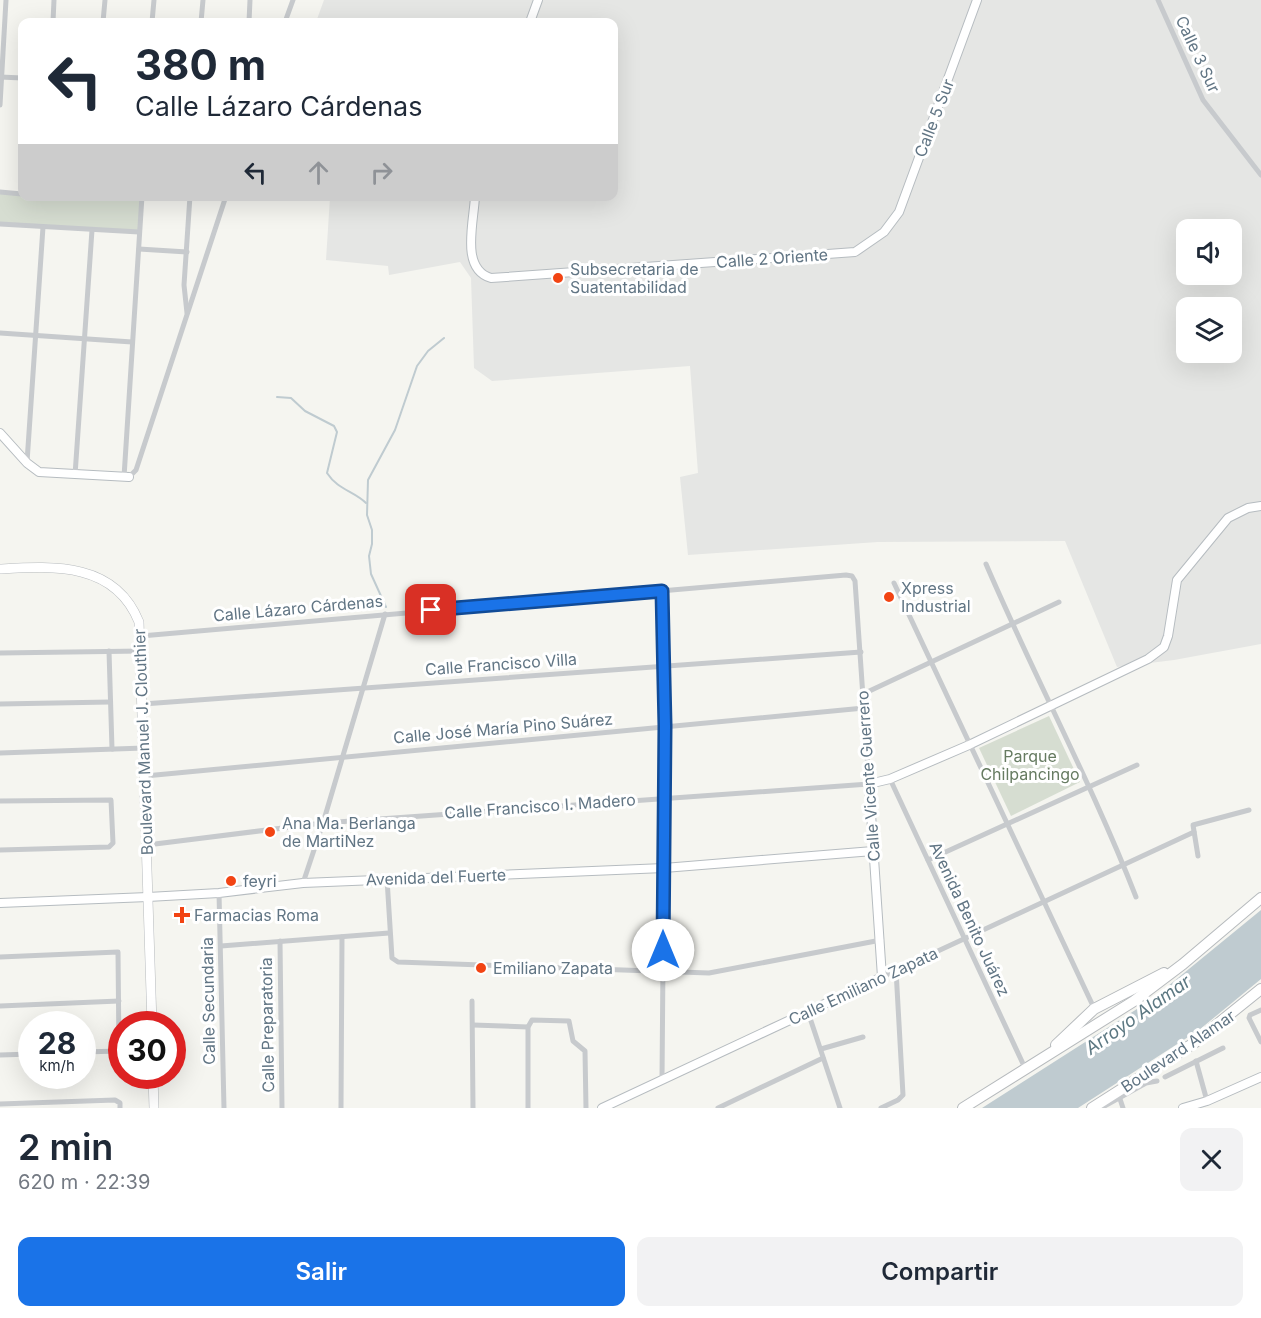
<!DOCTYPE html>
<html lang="es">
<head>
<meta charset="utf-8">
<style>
  body { margin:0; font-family:Inter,sans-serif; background:#f2f2f3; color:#1f2937; height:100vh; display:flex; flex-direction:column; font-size:22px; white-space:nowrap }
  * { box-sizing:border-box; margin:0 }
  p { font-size:20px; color:#747a83 }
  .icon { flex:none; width:33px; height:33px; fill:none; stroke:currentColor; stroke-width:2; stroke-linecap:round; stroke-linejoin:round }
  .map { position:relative; height:1108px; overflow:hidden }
  .panel { display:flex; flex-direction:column; background:#fff; flex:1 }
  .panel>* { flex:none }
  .guide { position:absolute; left:18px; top:18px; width:600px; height:183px; border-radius:12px; box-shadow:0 6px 24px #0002; background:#fff; color:#1f2937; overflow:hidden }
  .controls { position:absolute; left:1176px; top:219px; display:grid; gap:12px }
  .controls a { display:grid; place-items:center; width:66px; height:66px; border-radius:12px; background:#fff; box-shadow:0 6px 24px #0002; font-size:30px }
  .speed { position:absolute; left:18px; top:1011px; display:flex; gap:12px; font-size:30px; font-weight:700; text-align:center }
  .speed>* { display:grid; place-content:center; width:78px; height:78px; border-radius:50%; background:#fff; box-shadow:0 6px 24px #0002; line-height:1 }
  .speed small { font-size:15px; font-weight:400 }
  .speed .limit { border:9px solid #d22; background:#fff; color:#111 }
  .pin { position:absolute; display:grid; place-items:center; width:51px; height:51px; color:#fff; margin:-26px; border-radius:12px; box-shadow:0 3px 9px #0006 }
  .me { position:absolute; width:66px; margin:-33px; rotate:0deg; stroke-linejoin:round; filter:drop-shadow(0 0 4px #0008) }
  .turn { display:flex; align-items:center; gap:21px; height:126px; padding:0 18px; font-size:27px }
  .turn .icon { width:78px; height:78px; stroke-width:2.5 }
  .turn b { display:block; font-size:42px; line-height:51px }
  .lanes { display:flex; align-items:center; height:57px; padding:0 18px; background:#0003; justify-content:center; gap:30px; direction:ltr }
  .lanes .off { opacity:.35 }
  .round { display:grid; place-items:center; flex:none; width:63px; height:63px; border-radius:12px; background:#f2f2f3 }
  .head { display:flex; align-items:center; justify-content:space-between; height:102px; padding:0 18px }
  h1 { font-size:36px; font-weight:600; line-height:45px }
  .primary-button { display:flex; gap:12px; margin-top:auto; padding:12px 18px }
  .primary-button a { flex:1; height:69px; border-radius:12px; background:#1a73e8; color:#fff; font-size:24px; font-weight:600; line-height:69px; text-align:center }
  .primary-button a+a { background:#f2f2f3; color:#1f2937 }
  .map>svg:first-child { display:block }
  .built { fill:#e5e6e4; fill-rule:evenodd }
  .green { fill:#d6ddd1 }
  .water { fill:#bfcbd0 }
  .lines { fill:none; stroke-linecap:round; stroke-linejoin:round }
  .stream { stroke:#bfcbd0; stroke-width:2 }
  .secondary-casing { stroke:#b6bcc0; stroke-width:10 }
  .primary-casing { stroke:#b7bbbe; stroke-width:10 }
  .highway-casing { stroke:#b6babd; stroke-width:12 }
  .street { stroke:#c7cacd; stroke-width:5 }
  .secondary { stroke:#fff; stroke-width:8 }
  .primary { stroke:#fff; stroke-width:9 }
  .highway { stroke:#fff; stroke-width:10 }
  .route-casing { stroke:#114b97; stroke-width:15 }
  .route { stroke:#1a73e8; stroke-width:10 }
  .poi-dot { fill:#f24413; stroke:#fff; stroke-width:2 }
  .labels { text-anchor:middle; stroke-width:6; stroke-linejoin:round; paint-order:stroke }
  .street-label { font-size:16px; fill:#617584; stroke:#fff }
  .poi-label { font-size:16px; fill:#617584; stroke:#fff; text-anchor:start }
  .park-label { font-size:16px; fill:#667b61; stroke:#fff }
  .water-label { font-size:18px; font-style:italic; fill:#5c7882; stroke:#fff }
</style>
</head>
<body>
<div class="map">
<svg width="1261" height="1108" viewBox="0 0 1261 1108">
  <rect width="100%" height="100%" fill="#f5f5f0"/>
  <path class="built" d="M 324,0 L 1261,0 L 1261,644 L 1174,660 L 1117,667 L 1065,541 L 878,542 L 688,555 L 680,477 L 698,473 L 690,366 L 492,381 L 474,368 L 471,278 L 460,262 L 389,275 L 388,266 L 326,260 L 330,197 L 614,196 L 614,22 L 316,22 ZM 1186,230 L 1232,230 L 1232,274 L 1186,274 ZM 1186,308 L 1232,308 L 1232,352 L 1186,352 Z"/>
  <g class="green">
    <polygon points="0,193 22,195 22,196 141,197 139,232 0,224"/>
    <polygon points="1049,716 1080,782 1011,816 979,748"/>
  </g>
  <polygon class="water" points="1261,910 1261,979 1199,1030 1078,1108 982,1108 1151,1000"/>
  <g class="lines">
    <g class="stream">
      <path d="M 277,397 L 291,398 L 305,411 L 334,426 L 337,432 L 327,473 C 338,490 354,491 366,503"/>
      <polyline points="386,607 371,574 369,556 372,544 372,530 367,515 368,480 395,430 417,366 428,351 444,338"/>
    </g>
    <g class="secondary-casing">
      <g id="secondary">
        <polyline points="530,22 538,0"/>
        <path d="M 475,196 C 474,222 460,269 491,278 L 855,252 L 884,232 L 899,212 L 977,0"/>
        <polyline points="0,433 27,463 39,472 129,477"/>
        <polyline points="0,903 148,897 219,893 303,883 664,868 873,851"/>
        <polyline points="602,1108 882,977 869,784 890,779 969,745 1148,659 1164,647 1168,636 1177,580 1228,518 1248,508 1261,506"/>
        <polyline points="1183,1108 1207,1101 1261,1077"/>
      </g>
    </g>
    <g class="primary-casing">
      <g id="primary">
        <path d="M 0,569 C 54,566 115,562 139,622 L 152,1024"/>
        <polyline points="153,1076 154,1108"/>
      </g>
    </g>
    <g class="highway-casing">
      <g id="highway">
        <polyline points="1056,1045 1094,1009 1164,973"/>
        <polyline points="963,1108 1134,1001 1183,964 1261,898"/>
        <polyline points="1092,1108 1194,1043 1261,989"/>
      </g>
    </g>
    <g class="street">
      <polyline points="1158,0 1203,100 1261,175"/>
      <polyline points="53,22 54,0"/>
      <polyline points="103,22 105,0"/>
      <polyline points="152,22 154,0"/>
      <polyline points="201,22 203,0"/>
      <polyline points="249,22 250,0"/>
      <polyline points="285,22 293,0"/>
      <polyline points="0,77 22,78"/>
      <polyline points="0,105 6,0"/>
      <polyline points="0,192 22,194"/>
      <polyline points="0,224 139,232"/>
      <polyline points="139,249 187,252"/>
      <polyline points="187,313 184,285 190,196"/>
      <polyline points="0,333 132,342"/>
      <polyline points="27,462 43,227"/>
      <polyline points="75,475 92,230"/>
      <polyline points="124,477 142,196"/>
      <polyline points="129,477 136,470 226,196"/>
      <path d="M 986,564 C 1034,676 1092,784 1136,897"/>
      <polyline points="894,583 1094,1008"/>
      <polyline points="662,591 665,726 662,1080"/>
      <polyline points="141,636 846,575 852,576 855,581 869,784 323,823 147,845"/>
      <polyline points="109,651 112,749"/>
      <polyline points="0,653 142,651"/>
      <polyline points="863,694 1059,602"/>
      <polyline points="0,704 110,702"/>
      <polyline points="143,704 861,652"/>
      <polyline points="0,753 144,748"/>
      <polyline points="145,776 864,708"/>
      <polyline points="890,779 1025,1068"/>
      <polyline points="0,801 111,800 113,843 109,847 0,850"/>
      <polyline points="1198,856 1193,825 1249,810"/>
      <polyline points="928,860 1137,765"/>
      <polyline points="387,879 392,958 398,962 709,973 881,940"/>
      <polyline points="303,883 323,823 385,614"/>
      <polyline points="219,893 224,1108"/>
      <polyline points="280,941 282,1108"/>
      <polyline points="221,946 389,933"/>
      <polyline points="0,957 118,952 119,1051"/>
      <polyline points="882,977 1194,832"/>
      <polyline points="472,1001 473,1108"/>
      <polyline points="0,1006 119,1001"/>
      <polyline points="1261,1010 1250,1015 1249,1018 1261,1042"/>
      <polyline points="808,1012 840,1108"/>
      <polyline points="473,1025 528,1027"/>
      <polyline points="821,1049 863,1037"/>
      <polyline points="82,1052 120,1051"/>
      <polyline points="0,1055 32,1054"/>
      <polyline points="1196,1061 1207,1101"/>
      <polyline points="1165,1077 1223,1048"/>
      <polyline points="1120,1099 1123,1108"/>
      <polyline points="0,1104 115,1100 120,1103 120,1108"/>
      <polyline points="341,1108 342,937"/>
      <polyline points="528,1108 528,1027 532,1020 569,1021 573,1041 585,1051 586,1108"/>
      <polyline points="718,1108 823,1058"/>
      <polyline points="881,1108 898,1100 903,1095 896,970"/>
      <polyline points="1101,1108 1146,1083 1157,1081"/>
    </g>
    <use href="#secondary" class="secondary"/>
    <use href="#primary" class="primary"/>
    <use href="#highway" class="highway"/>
  </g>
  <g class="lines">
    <g class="route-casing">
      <polyline id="route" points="431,610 662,591 665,726 663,950"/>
    </g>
    <use href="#route" class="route"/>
  </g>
  <g class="poi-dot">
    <circle cx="558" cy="278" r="6"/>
    <circle cx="889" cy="597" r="6"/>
    <circle cx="270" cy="832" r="6"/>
    <circle cx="231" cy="881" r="6"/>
    <path d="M179 906h6v6h6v6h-6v6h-6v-6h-6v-6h6z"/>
    <circle cx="481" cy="968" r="6"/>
  </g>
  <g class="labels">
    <g class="street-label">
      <text transform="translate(1198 54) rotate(65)" y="6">Calle 3 Sur</text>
      <text transform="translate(934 118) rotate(-69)" y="6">Calle 5 Sur</text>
      <text transform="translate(772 258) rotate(-4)" y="6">Calle 2 Oriente</text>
      <text transform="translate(298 608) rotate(-5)" y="6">Calle Lázaro Cárdenas</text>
      <text transform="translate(501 664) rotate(-4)" y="6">Calle Francisco Villa</text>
      <text transform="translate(503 728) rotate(-5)" y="6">Calle José María Pino Suárez</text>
      <text transform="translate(143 742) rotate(-92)" y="6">Boulevard Manuel J. Clouthier</text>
      <text transform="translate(868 776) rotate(-94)" y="6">Calle Vicente Guerrero</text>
      <text transform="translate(540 806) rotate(-4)" y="6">Calle Francisco I. Madero</text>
      <text transform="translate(436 877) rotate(-2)" y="6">Avenida del Fuerte</text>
      <text transform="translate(970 919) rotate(65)" y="6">Avenida Benito Juárez</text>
      <text transform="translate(863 986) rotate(-25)" y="6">Calle Emiliano Zapata</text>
      <text transform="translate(208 1001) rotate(-91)" y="6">Calle Secundaria</text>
      <text transform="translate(267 1025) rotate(-91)" y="6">Calle Preparatoria</text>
      <text transform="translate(1178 1051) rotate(-34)" y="6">Boulevard Alamar</text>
    </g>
    <g class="poi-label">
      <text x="570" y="275">Subsecretaria de<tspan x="570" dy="18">Suatentabilidad</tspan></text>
      <text x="901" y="594">Xpress<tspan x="901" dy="18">Industrial</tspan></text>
      <text x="282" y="829">Ana Ma. Berlanga<tspan x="282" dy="18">de MartiNez</tspan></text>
      <text x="243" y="887">feyri</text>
      <text x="194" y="921">Farmacias Roma</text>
      <text x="493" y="974">Emiliano Zapata</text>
    </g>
    <g class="park-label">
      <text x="1030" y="762">Parque<tspan x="1030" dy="18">Chilpancingo</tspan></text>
    </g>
    <g class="water-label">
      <text transform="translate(1138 1015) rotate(-35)" y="6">Arroyo Alamar</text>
    </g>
  </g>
</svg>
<div class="controls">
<a><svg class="icon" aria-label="sound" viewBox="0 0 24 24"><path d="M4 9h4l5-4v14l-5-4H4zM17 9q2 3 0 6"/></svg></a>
<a><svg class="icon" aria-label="layers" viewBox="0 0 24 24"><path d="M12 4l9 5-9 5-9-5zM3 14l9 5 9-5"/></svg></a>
</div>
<div class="speed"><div>28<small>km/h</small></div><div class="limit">30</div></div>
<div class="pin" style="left:431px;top:610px;background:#d93025"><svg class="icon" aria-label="arrive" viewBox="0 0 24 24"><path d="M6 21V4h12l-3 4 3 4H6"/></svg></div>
<svg class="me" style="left:663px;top:950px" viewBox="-20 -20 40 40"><circle r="19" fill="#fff"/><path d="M0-13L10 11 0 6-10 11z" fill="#1a73e8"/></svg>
<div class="guide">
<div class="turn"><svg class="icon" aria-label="left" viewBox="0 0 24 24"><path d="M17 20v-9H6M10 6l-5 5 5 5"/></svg><div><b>380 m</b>Calle Lázaro Cárdenas</div></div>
<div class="lanes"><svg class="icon" aria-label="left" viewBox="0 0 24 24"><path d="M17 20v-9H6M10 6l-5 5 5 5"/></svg><svg class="icon off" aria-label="ahead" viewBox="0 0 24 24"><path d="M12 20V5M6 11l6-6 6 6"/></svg><svg class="icon off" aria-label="right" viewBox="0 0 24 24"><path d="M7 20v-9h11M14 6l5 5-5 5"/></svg></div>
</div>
</div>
<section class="panel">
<div class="head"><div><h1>2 min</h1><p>620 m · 22:39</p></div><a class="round"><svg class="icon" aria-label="close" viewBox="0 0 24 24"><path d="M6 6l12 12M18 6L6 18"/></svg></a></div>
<div class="primary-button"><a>Salir</a><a>Compartir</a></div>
</section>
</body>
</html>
